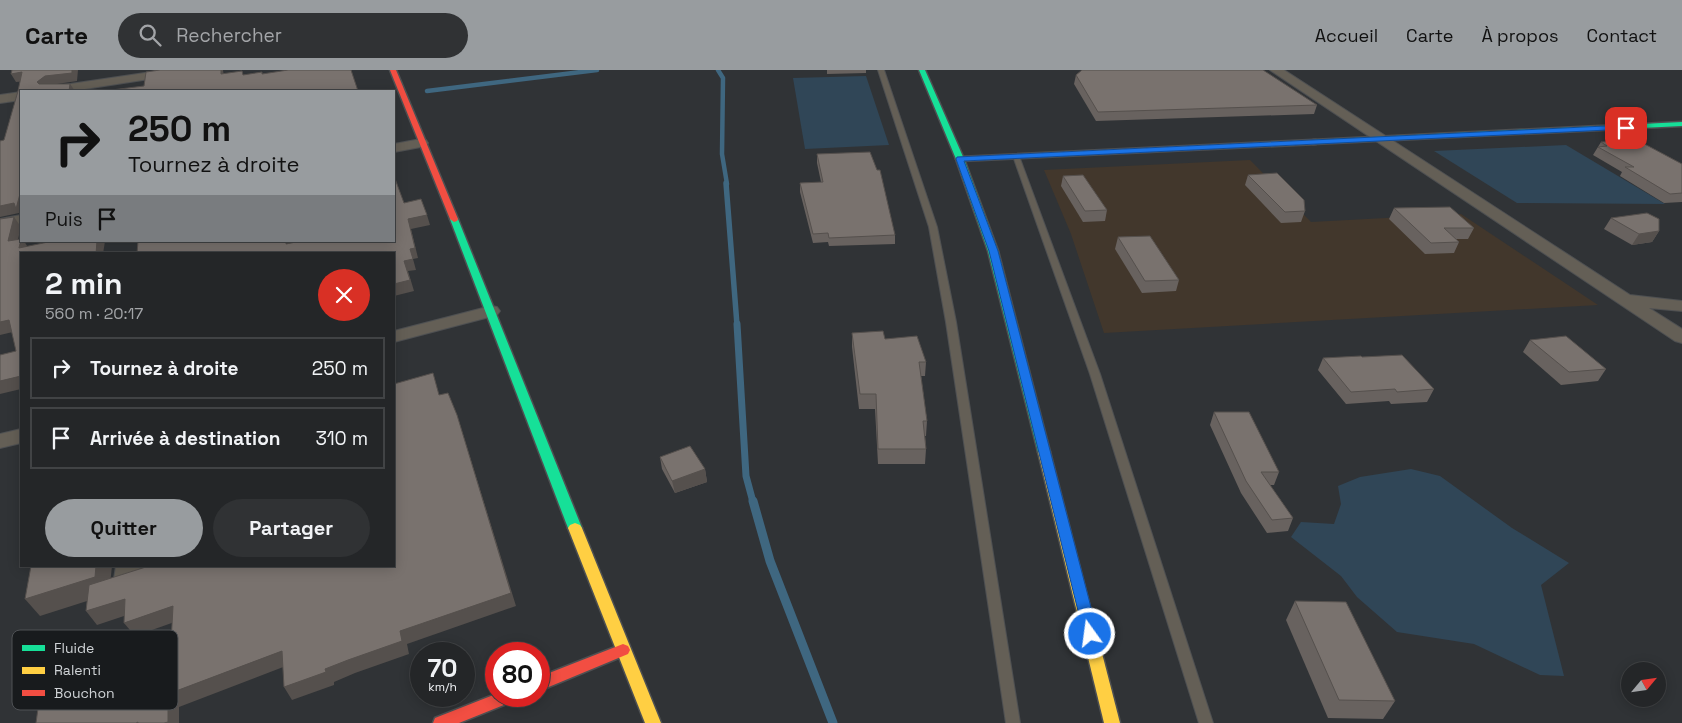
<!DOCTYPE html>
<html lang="fr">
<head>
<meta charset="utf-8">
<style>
  body { margin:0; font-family:"Space Grotesk",sans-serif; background:#303234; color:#f1f3f6; height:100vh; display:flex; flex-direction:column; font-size:19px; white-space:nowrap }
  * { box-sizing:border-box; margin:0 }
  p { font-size:16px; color:#a3a5a8 }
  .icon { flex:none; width:28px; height:28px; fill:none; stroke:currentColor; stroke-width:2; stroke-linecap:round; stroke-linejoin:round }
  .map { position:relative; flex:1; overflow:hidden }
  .side { position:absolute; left:20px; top:182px; width:375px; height:315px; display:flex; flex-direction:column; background:#242628; border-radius:0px; box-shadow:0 2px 12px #0003,0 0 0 1px #414345 }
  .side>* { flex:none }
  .banner { position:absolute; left:20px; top:20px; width:375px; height:152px; border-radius:0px; box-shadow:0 2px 12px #0003,0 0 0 1px #414345; background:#989c9f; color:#111; overflow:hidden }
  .needle { width:32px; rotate:61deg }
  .buttons { position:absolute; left:1621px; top:592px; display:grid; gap:10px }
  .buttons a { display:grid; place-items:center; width:45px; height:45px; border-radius:50%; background:#242628; box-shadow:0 2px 12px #0003,0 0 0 1px #414345; font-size:25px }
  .speed { position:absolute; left:410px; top:572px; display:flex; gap:10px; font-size:25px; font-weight:700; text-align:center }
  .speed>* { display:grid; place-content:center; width:65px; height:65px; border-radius:50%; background:#242628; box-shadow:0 2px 12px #0003,0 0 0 1px #414345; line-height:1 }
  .speed small { font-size:12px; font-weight:400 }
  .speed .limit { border:8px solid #d22; background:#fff; color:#111 }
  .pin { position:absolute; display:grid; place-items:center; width:42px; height:42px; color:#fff; margin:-21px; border-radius:10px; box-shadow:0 2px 8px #0006 }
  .me { position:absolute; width:55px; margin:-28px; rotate:346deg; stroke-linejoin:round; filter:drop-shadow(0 0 4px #0008) }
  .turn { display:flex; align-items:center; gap:18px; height:105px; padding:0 25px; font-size:22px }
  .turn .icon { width:65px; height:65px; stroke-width:2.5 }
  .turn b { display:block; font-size:35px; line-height:42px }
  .then { display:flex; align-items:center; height:48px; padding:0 25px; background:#0003; gap:10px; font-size:19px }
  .round { display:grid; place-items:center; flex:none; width:52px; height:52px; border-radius:26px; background:#303234 }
  .overview { display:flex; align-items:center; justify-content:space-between; height:85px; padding:0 25px }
  h1 { font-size:30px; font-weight:800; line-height:38px }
  .button { display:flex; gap:10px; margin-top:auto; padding:10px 25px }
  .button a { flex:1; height:58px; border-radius:30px; background:#989c9f; color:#111; font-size:20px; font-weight:800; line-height:58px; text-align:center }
  .button a+a { background:#303234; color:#f1f3f6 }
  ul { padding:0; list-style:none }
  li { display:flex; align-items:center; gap:15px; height:62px; margin:0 10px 8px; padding:0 15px; border:2px solid #414345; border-radius:0px }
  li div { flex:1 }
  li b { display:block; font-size:19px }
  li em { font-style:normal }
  header { display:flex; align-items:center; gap:30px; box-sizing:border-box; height:70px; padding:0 25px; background:#989c9f; color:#111 }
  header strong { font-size:24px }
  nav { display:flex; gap:28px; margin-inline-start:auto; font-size:18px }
  .search { width:350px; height:45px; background:#303234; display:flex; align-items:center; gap:12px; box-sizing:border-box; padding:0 18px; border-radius:28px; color:#a3a5a8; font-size:19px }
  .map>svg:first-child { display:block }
  .commercial { fill:#42372c }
  .green { fill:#304657 }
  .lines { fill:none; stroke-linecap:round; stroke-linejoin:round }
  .stream-far3 { stroke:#3f6780; stroke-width:4.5 }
  .stream-far2 { stroke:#3f6780; stroke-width:5.5 }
  .stream-far1 { stroke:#3f6780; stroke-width:7 }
  .stream { stroke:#3f6780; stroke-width:9 }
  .lane-casing { stroke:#4e5052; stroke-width:2 }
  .street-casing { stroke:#4e5052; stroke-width:2 }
  .fast-casing { stroke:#4e5052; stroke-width:3 }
  .slow-casing { stroke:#4e5052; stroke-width:3 }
  .jam-casing { stroke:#4e5052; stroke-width:3 }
  .lane { fill:#645f56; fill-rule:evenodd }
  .street { fill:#645f56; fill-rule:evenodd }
  .fast { fill:#16e098; fill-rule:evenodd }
  .slow { fill:#ffcf43; fill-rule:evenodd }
  .jam { fill:#f24e42; fill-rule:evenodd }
  .wall { fill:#68625f }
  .shaded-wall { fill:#55504d }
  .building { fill:#79726e; stroke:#55504d }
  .route { fill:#1a73e8; stroke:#114b97 }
  .key { fill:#181b1d; stroke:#4f5255; stroke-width:1 }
  .key-label { font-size:14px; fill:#d0d4d7 }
</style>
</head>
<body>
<header>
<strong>Carte</strong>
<div class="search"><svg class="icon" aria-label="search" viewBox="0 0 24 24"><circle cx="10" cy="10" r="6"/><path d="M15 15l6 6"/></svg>Rechercher</div>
<nav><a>Accueil</a><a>Carte</a><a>À propos</a><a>Contact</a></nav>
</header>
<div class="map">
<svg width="1682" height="653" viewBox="0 0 1682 653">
  <rect width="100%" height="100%" fill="#303336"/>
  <polygon class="commercial" points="1250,90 1311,152 1461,144 1598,235 1104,263 1071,164 1044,100"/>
  <g class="green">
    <polygon points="866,6 889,75 805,79 793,8"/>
    <polygon points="1566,75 1665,134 1517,133 1434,81"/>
    <polygon points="1411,399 1440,406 1512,458 1569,493 1541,515 1564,606 1540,605 1474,574 1397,562 1357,527 1341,506 1291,467 1301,452 1334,454 1341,434 1338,416 1360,407"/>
  </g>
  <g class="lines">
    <g class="stream-far3">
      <polyline points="718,0 723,8 722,84 727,114"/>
      <polyline points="427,21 597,0"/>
    </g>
    <polyline class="stream-far2" points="726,113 737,255"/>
    <polyline class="stream-far1" points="737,254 746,406 753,432"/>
    <polyline class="stream" points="753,431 770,491 833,653"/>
    <g class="lane-casing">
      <g id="lane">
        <polygon points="878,0 884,0 937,157 956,252 1020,653 1006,653 946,252 929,157"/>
        <polygon points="1014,85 1019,86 1100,304 1213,653 1199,653 1090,304 1013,86"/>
      </g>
    </g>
    <g class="street-casing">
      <g id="street">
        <polygon points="165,0 194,0 188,3 72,21 44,21 50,17"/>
        <polygon points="1270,0 1284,0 1630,225 1682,231 1682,241 1649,238 1682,259 1682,273 1675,271"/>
        <polygon points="21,22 21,30 0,33 0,25"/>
        <polygon points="421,69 426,70 428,73 426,76 394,82 394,74"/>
        <polygon points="21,145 21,155 0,159 0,149"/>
        <polygon points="491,236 497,237 500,241 497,245 394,272 394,261"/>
        <polygon points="21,359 21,373 0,378 0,364"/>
        <polygon points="116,496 140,496 138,509 135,516 126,519 117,516 114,509"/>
      </g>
    </g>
    <g class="fast-casing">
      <g id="fast">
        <polygon points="919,0 925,0 964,89 998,181 1050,382 1048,385 1040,385 1038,382 988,181 956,89"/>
        <polygon points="1682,52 1682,56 1313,74 1309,72 1313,70"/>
        <polygon points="454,146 458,149 582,458 580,461 575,463 570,461 568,458 450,149"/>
      </g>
    </g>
    <g class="slow-casing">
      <g id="slow">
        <polygon points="1313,70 1316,70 1316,74 960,91 956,89 960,87"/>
        <polygon points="1044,378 1048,379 1050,382 1120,653 1104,653 1038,382 1040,379"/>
        <polygon points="575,453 580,455 582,458 661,653 645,653 568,458 570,455"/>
      </g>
    </g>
    <g class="jam-casing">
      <g id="jam">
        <polygon points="390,0 396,0 458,149 457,151 454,152 450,149"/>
        <polygon points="623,574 628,576 630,580 628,584 539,621 539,607"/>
        <polygon points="496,624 496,626 516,626 514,631 459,653 433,653 435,648"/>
      </g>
    </g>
    <use href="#lane" class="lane"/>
    <use href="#street" class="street"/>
    <use href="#fast" class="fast"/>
    <use href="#slow" class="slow"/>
    <use href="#jam" class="jam"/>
  </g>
  <g class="wall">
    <polygon points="827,0 866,0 866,3 827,4"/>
    <polygon points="1076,5 1317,35 1314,44 1096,51 1074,14"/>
    <polygon points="1601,72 1682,94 1682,132 1664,133 1620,106 1622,102 1593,85"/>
    <polygon points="817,84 895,165 895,174 829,176 828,172 813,173 800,122 800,113 821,112 817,93"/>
    <polygon points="1248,105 1305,141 1301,152 1281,153 1245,115"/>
    <polygon points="1063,106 1107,140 1105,151 1083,152 1061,116"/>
    <polygon points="1394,138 1474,158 1468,169 1456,169 1459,172 1454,183 1425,184 1389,149"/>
    <polygon points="1611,148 1659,161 1652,172 1632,175 1604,159"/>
    <polygon points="1118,167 1179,210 1176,221 1142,223 1115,179"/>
    <polygon points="852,263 885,269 926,292 925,306 921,306 927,351 926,366 925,366 926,379 925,394 878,394 875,339 859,339 852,277"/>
    <polygon points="1530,270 1606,299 1598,311 1561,315 1523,282"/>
    <polygon points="1362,287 1434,319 1427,332 1391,334 1389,331 1346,334 1318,300 1323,288"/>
    <polygon points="1214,342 1279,402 1274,415 1270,415 1293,448 1288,461 1267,463 1241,423 1210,355"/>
    <polygon points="660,387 705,399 707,412 675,423 662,399"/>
    <polygon points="1295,531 1395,631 1383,649 1328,648 1286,550"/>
  </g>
  <g class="shaded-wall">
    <polygon points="72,0 78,0 77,11 50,15 42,21 37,12 45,6"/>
    <polygon points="221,0 223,0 225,13 221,4"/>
    <polygon points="22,2 27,11 16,12 11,4"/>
    <polygon points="70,14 75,21 69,21"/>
    <polygon points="21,120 21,146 19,143 0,147 0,136"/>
    <polygon points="427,145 430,155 411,159 418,188 413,189 416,200 408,201 414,221 394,226 394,214 410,179 408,149"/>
    <polygon points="14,147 21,157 15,182 8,171"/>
    <polygon points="1659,161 1652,172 1632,175 1639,164"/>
    <polygon points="21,171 24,171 29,179 19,178"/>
    <polygon points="97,171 105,171 103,184 96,184"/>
    <polygon points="9,250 17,261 0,265 0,252"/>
    <polygon points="21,306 21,319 0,324 0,311"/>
    <polygon points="457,345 516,536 407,574 409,584 355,603 334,612 334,615 292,630 284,617 325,599 400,561"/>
    <polygon points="705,399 707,412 675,423 672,411"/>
    <polygon points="96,496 112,496 109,524 40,546 25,529"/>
    <polygon points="125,529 136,542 97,555 86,541"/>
    <polygon points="173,536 183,549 135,566 124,553"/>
    <polygon points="282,581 291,594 179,637 179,653 164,653 168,624"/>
    <polygon points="115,583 126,597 115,595"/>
  </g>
  <g class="building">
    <polygon points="12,0 72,0 72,3 45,6 37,12 39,14 70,14 69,21 21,21 21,120 16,139 14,133 0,136 0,71 4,70 18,21 22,2 11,4"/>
    <polygon points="160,0 221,0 221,4 242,1 243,5 262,2 262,4 288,0 351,0 358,21 103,21 144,16 146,2"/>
    <polygon points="1082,0 1263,0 1317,35 1098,42 1076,5"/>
    <polygon points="1637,70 1682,94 1682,123 1670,124 1625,97 1634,97 1598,77 1607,76 1601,72"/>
    <polygon points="870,82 877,100 880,100 895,165 829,168 828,163 813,164 800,113 823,112 817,84"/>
    <polygon points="1277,103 1304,130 1305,141 1285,142 1248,105"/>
    <polygon points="1083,105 1107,140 1085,141 1063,106"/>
    <polygon points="394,106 404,133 421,129 427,145 408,149 415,178 410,179 413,189 404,191 410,210 394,214 394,184 137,184 138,171 286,171 286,174 301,171 394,171"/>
    <polygon points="1450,137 1474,158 1444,158 1459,172 1431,173 1394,138"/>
    <polygon points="1647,143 1659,149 1659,161 1639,164 1611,148"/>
    <polygon points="14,147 8,171 21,169 19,178 53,171 97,171 96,184 21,184 21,306 0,311 0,285 16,281 9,250 0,252 0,149"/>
    <polygon points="1150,166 1179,210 1145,211 1118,167"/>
    <polygon points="883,261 885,269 917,266 926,292 919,292 927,351 923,351 926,379 878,379 876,324 860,324 852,263"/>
    <polygon points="1566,266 1606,299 1569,302 1530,270"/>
    <polygon points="1402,285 1434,319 1397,322 1395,319 1351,322 1323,288 1361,286 1362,287"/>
    <polygon points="433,303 439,325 448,323 457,345 511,523 400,561 402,571 348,590 325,599 326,602 284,617 282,581 168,624 168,652 164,653 138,653 138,652 136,653 36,653 42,609 115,583 115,595 171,574 173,536 124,553 125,529 86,541 89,515 149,496 394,496 394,314"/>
    <polygon points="1214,342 1249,342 1279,402 1261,402 1293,448 1272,450 1246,411"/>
    <polygon points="690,376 705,399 672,411 660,387"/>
    <polygon points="31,496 96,496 95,507 25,529"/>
    <polygon points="1295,531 1346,532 1395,631 1339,630"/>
  </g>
  <polygon class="route" points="1626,55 1630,58 1629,59 964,91 998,181 1098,564 1095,569 1090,571 1085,569 989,181 956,89 957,87"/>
  <rect x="12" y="560" width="166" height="80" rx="8" class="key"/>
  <rect x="22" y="575" width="23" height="6" fill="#16e098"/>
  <rect x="22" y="597" width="23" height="7" fill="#ffcf43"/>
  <rect x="22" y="620" width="23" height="6" fill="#f24e42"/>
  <g class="key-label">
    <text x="54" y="583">Fluide</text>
    <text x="54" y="605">Ralenti</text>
    <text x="54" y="628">Bouchon</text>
  </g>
</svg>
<div class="buttons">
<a><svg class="needle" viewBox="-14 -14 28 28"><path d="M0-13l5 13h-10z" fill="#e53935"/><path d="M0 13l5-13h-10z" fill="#a3a5a8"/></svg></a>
</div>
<div class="speed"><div>70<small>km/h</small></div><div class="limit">80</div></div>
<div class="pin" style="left:1626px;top:58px;background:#d93025"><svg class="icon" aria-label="arrive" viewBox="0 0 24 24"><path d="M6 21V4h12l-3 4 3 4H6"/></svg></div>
<svg class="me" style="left:1090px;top:564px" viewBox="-20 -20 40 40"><circle r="17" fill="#1a73e8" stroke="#fff" stroke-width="3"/><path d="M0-11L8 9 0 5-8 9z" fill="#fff"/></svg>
<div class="banner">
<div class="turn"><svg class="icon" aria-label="right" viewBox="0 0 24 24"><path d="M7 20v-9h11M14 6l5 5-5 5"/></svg><div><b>250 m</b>Tournez à droite</div></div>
<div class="then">Puis<svg class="icon" aria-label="arrive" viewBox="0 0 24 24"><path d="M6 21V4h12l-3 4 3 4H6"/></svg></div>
</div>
<section class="side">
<div class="overview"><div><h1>2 min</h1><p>560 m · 20:17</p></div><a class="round" style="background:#d93025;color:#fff"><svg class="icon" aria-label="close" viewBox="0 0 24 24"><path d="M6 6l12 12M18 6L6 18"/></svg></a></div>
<ul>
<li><svg class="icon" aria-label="right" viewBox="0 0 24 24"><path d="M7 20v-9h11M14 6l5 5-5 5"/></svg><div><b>Tournez à droite</b></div><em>250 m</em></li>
<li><svg class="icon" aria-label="arrive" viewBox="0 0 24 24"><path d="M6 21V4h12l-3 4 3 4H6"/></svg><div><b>Arrivée à destination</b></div><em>310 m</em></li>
</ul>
<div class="button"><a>Quitter</a><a>Partager</a></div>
</section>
</div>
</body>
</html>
